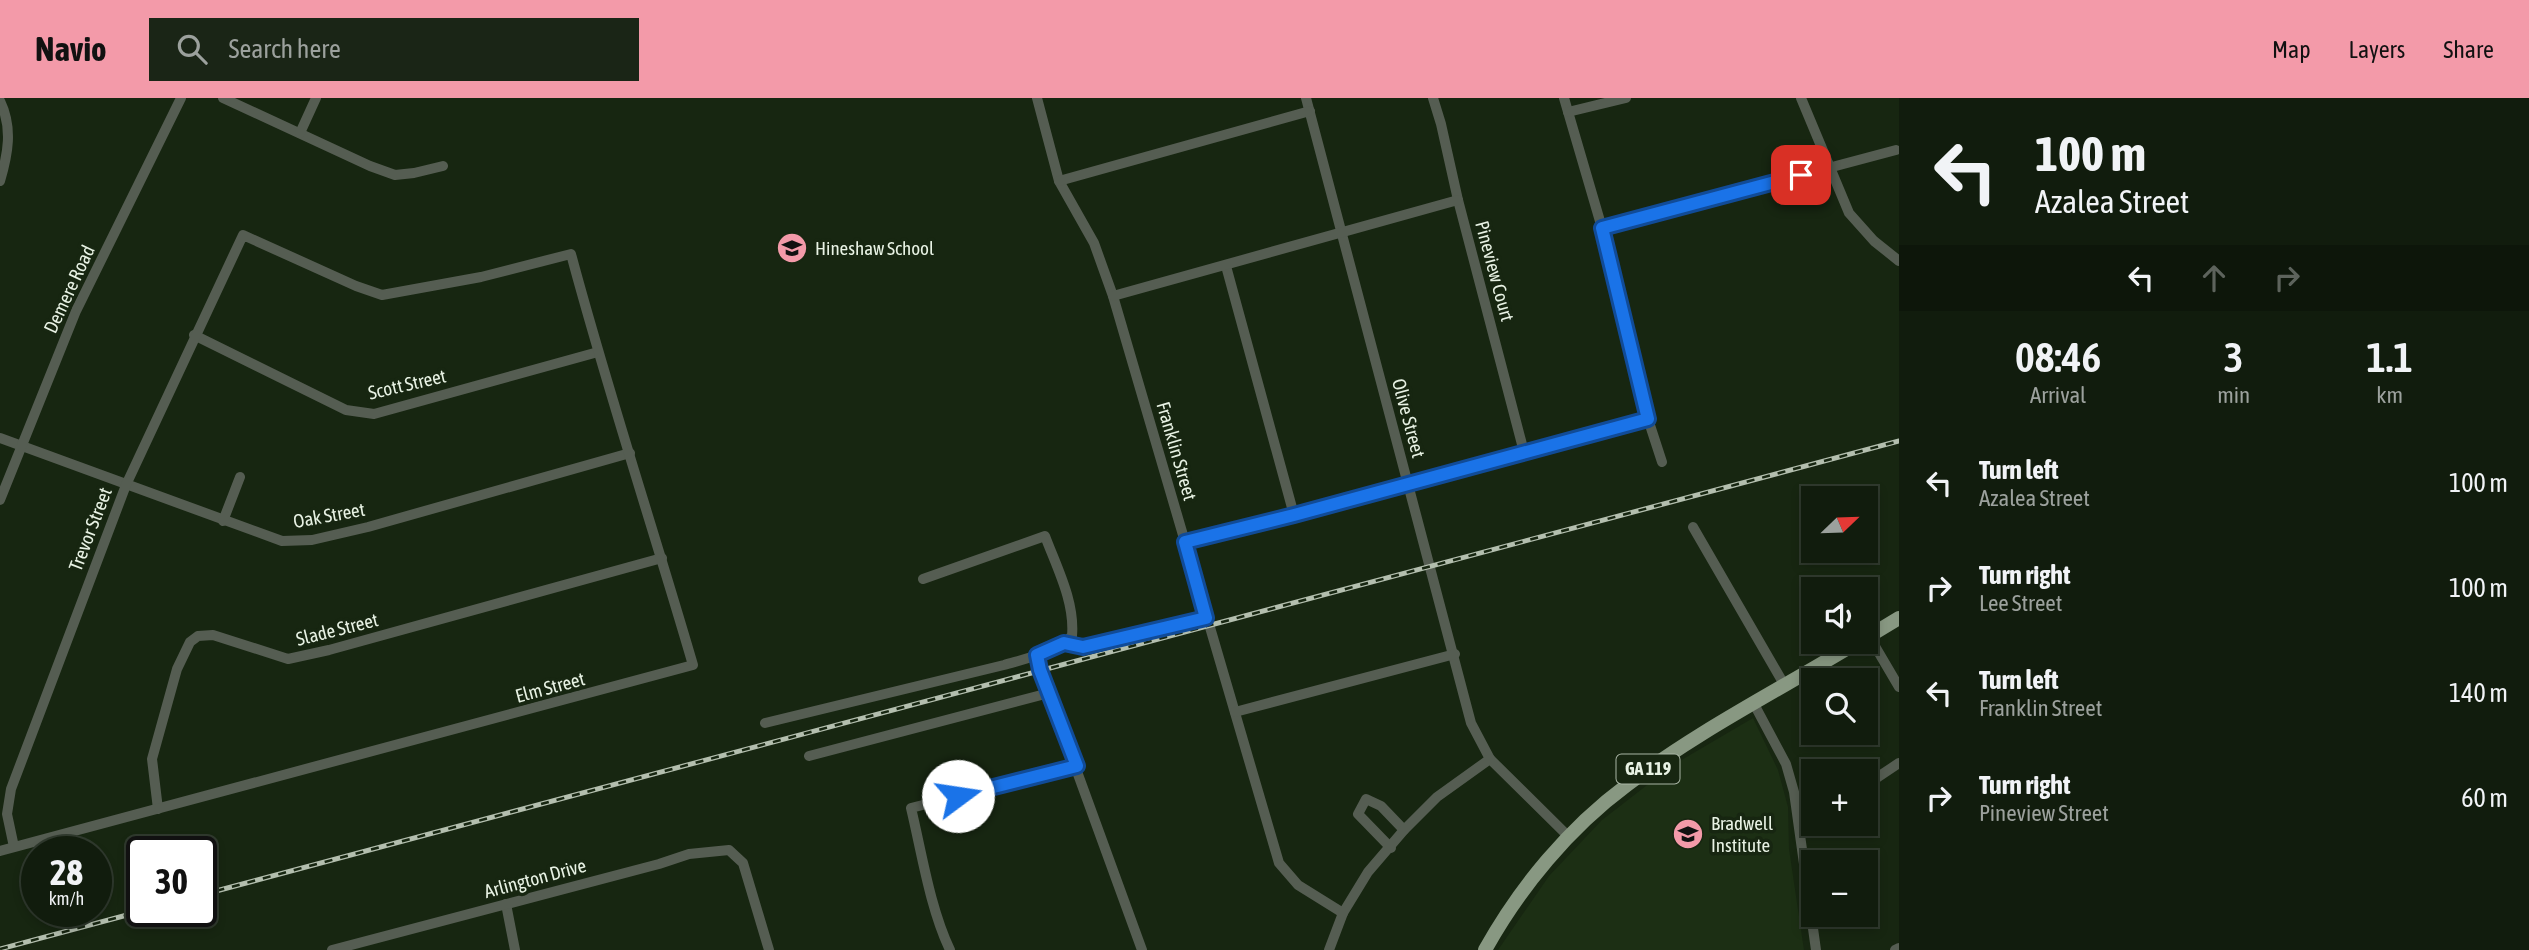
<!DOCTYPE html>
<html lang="en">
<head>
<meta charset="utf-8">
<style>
  body { margin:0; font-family:"Asap Condensed",sans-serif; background:#1a2516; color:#f1f3f6; height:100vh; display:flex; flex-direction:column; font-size:26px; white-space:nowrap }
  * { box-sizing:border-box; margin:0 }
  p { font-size:23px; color:#9ca19d }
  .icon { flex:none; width:38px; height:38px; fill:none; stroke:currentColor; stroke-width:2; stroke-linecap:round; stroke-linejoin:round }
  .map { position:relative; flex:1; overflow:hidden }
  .side { display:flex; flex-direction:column; background:#111c0d; width:630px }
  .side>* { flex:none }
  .hud { background:#111c0d; color:#f1f3f6; overflow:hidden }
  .needle { width:46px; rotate:67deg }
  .tools { position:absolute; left:1801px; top:388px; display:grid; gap:14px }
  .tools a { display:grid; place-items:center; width:77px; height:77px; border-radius:0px; background:#111c0d; box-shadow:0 4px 10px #0003,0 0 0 2px #303a2e; font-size:35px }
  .speed { position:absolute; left:21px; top:738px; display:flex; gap:14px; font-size:35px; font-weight:700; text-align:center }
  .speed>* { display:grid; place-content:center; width:91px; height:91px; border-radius:50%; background:#111c0d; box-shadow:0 4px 10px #0003,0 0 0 2px #303a2e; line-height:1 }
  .speed small { font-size:18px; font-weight:400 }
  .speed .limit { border:4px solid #111; border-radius:10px; background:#fff; color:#111 }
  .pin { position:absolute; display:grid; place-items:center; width:60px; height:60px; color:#fff; margin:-30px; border-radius:14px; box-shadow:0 4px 10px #0006 }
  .me { position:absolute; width:77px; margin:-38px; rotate:76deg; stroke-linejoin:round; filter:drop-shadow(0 0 5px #0008) }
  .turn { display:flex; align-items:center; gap:24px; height:147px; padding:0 21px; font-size:32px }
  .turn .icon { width:91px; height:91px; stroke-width:2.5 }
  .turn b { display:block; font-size:49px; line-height:60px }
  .lanes { display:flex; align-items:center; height:66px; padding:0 21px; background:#0003; justify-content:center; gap:35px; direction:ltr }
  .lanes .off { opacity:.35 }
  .eta { display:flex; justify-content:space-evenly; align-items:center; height:119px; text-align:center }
  .eta b { font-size:42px; font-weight:600; line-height:49px }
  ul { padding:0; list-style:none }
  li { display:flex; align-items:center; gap:21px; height:105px; padding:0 21px }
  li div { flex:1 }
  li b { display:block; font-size:26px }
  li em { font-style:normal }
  header { display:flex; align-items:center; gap:42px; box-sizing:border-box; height:98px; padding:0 35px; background:#f39aa9; color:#111 }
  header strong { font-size:33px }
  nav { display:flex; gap:38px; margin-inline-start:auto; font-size:24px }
  .search { width:490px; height:63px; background:#1a2516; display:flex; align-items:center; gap:18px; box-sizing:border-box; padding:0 24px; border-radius:0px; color:#9ca19d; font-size:26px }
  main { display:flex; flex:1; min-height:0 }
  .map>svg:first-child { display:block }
  .built { fill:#1c2f14 }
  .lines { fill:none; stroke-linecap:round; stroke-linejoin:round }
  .minor { stroke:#555d52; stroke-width:10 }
  .major { stroke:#889882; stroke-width:14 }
  .rail-casing { stroke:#b3beae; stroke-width:5 }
  .rail { stroke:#172611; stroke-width:2.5; stroke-dasharray:8; stroke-linecap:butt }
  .route-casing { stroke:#114b97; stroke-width:18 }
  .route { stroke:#1a73e8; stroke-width:12 }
  .labels { text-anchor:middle; stroke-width:7; stroke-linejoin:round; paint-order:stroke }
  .shield { fill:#172611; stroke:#a9b5a5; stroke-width:2 }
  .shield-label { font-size:18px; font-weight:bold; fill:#e8f2e4 }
  .poi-label { font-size:19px; fill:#e8f2e4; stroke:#172611; text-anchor:start }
  .street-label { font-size:19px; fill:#e8f2e4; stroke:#172611 }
</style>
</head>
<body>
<header>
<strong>Navio</strong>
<div class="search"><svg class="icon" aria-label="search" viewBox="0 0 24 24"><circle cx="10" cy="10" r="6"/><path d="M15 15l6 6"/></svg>Search here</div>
<nav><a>Map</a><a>Layers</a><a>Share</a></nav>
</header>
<main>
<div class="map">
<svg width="1899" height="852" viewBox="0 0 1899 852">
  <rect width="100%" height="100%" fill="#172611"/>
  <polygon class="built" points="1753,620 1778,672 1788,709 1789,751 1804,852 1498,852 1549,778 1602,722 1673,667"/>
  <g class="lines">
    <g class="minor">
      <polyline points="223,0 370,68 395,77 414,75 443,68"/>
      <polyline points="1037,0 1059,83 1094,145 1113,198 1279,765 1298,787 1343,815"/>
      <polyline points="1306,0 1471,625 1490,661 1569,739"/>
      <polyline points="1433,0 1441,26 1458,102 1524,354"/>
      <polyline points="1564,0 1602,130 1648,321 1662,364"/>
      <polyline points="1801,0 1849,115 1874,143 1899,163"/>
      <path d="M 0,3 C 13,30 8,56 0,83"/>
      <polyline points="1568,14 1626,0"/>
      <polyline points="300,35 316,0"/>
      <polyline points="1059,83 1310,13"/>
      <polyline points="1602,130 1896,52"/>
      <polyline points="1226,168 1294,417"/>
      <polyline points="1113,198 1458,102"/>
      <polyline points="194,237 346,312 374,316 598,254"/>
      <polyline points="0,340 282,443 312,442 368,429 630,355"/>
      <polyline points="0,402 76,213 181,0"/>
      <polyline points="223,423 240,379"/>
      <polyline points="1693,429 1785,588"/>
      <polyline points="1185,444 1294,417 1648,321"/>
      <polyline points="1869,538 1899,589"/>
      <polyline points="1064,546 1083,549 1206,520"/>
      <polyline points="1037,557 1040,572 1142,852"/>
      <polyline points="1754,606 1786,666 1794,694 1816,852"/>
      <polyline points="1235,614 1455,556"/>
      <path d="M 765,625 L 1004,567 C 1028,560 1054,555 1072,538 C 1075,504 1057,470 1045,438 L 923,481"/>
      <polyline points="809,658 1049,595"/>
      <polyline points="1866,687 1899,665"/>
      <polyline points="158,711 152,661 177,571 190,544 198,538 213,537 288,561 329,552 662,460"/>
      <polyline points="1800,733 1813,724"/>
      <polyline points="1391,750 1358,716 1366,701 1381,708 1404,732"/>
      <path d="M 0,753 L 693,567 C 653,430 608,294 571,156 L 481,179 L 382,197 L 356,188 L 243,137 L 126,387 L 11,691 L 7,716 L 14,749"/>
      <polyline points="506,806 515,852"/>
      <polyline points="332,852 659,766 689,756 729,752 743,765 769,852"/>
      <path d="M 950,852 C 930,810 922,756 911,710 L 1077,668"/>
      <polyline points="1329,852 1343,815 1368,774 1404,732 1437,699 1490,661"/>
      <polyline points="1895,852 1899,850"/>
    </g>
    <g class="major">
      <polyline points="1866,540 1899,520"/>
      <path d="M 1485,852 C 1520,789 1569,730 1627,687 C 1699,632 1781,591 1858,544"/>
    </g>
    <g class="rail-casing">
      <g id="rail">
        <polyline points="201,797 1899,343"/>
        <polyline points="0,851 142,813"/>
      </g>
    </g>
    <use href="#rail" class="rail"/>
  </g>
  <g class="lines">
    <g class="route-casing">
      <polyline id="route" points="958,698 1077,668 1040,572 1037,557 1064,545 1083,549 1206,520 1185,444 1294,417 1648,321 1602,130 1801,77"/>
    </g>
    <use href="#route" class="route"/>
  </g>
  <defs>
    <g id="school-disc" transform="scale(1.575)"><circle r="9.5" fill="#f39aa9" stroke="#172611"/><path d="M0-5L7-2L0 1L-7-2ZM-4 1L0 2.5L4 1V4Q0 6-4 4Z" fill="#111"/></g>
  </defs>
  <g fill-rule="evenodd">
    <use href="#school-disc" x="792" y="150"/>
    <use href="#school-disc" x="1688" y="736"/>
  </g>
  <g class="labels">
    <rect class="shield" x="1616.5" y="656.5" width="63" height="29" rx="5"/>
    <g class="shield-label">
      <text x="1648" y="677">GA 119</text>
    </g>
    <g class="poi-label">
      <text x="815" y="157">Hineshaw School</text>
      <text x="1711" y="732">Bradwell<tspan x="1711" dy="22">Institute</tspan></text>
    </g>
    <g class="street-label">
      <text transform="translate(1495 173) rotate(75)" y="7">Pineview Court</text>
      <text transform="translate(69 191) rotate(-65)" y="7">Demere Road</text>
      <text transform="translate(407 286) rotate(-13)" y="7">Scott Street</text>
      <text transform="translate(1409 320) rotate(75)" y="7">Olive Street</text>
      <text transform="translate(1177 353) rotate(74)" y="7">Franklin Street</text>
      <text transform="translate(329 417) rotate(-10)" y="7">Oak Street</text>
      <text transform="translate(90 431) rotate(-69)" y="7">Trevor Street</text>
      <text transform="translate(337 531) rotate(-14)" y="7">Slade Street</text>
      <text transform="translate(550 589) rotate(-15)" y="7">Elm Street</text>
      <text transform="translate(535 780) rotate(-15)" y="7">Arlington Drive</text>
    </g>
  </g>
</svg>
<div class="tools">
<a><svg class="needle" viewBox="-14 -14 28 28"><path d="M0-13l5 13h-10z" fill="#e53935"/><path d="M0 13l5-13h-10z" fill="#9ca19d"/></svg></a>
<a><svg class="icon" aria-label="sound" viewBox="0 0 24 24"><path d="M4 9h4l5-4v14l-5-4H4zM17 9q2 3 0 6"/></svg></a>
<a><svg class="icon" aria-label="search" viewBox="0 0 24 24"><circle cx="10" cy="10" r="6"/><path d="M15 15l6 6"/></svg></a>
<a>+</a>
<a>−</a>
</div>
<div class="speed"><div>28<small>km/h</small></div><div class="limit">30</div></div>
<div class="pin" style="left:1801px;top:77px;background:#d93025"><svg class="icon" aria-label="arrive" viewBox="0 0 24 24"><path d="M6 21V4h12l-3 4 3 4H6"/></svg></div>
<svg class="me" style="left:958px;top:698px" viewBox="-20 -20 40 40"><circle r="19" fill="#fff"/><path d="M0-13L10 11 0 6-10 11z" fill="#1a73e8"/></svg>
</div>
<section class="side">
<div class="hud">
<div class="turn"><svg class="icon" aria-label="left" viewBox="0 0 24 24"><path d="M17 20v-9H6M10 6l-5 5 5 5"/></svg><div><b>100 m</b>Azalea Street</div></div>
<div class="lanes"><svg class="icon" aria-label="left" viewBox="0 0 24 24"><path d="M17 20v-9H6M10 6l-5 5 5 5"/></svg><svg class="icon off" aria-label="ahead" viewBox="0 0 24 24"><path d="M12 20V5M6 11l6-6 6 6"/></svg><svg class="icon off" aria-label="right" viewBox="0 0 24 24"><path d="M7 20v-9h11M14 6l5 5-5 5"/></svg></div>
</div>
<div class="eta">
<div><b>08:46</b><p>Arrival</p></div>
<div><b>3</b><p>min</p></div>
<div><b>1.1</b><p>km</p></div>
</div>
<ul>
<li><svg class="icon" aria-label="left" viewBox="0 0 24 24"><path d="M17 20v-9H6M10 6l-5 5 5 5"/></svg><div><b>Turn left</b><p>Azalea Street</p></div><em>100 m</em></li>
<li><svg class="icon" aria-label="right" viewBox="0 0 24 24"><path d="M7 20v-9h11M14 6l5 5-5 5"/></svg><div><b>Turn right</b><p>Lee Street</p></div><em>100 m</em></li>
<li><svg class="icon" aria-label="left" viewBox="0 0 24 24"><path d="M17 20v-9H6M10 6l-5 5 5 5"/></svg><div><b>Turn left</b><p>Franklin Street</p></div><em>140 m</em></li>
<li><svg class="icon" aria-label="right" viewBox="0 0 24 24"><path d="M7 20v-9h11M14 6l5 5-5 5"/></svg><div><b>Turn right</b><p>Pineview Street</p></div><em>60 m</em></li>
</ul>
</section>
</main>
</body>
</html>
